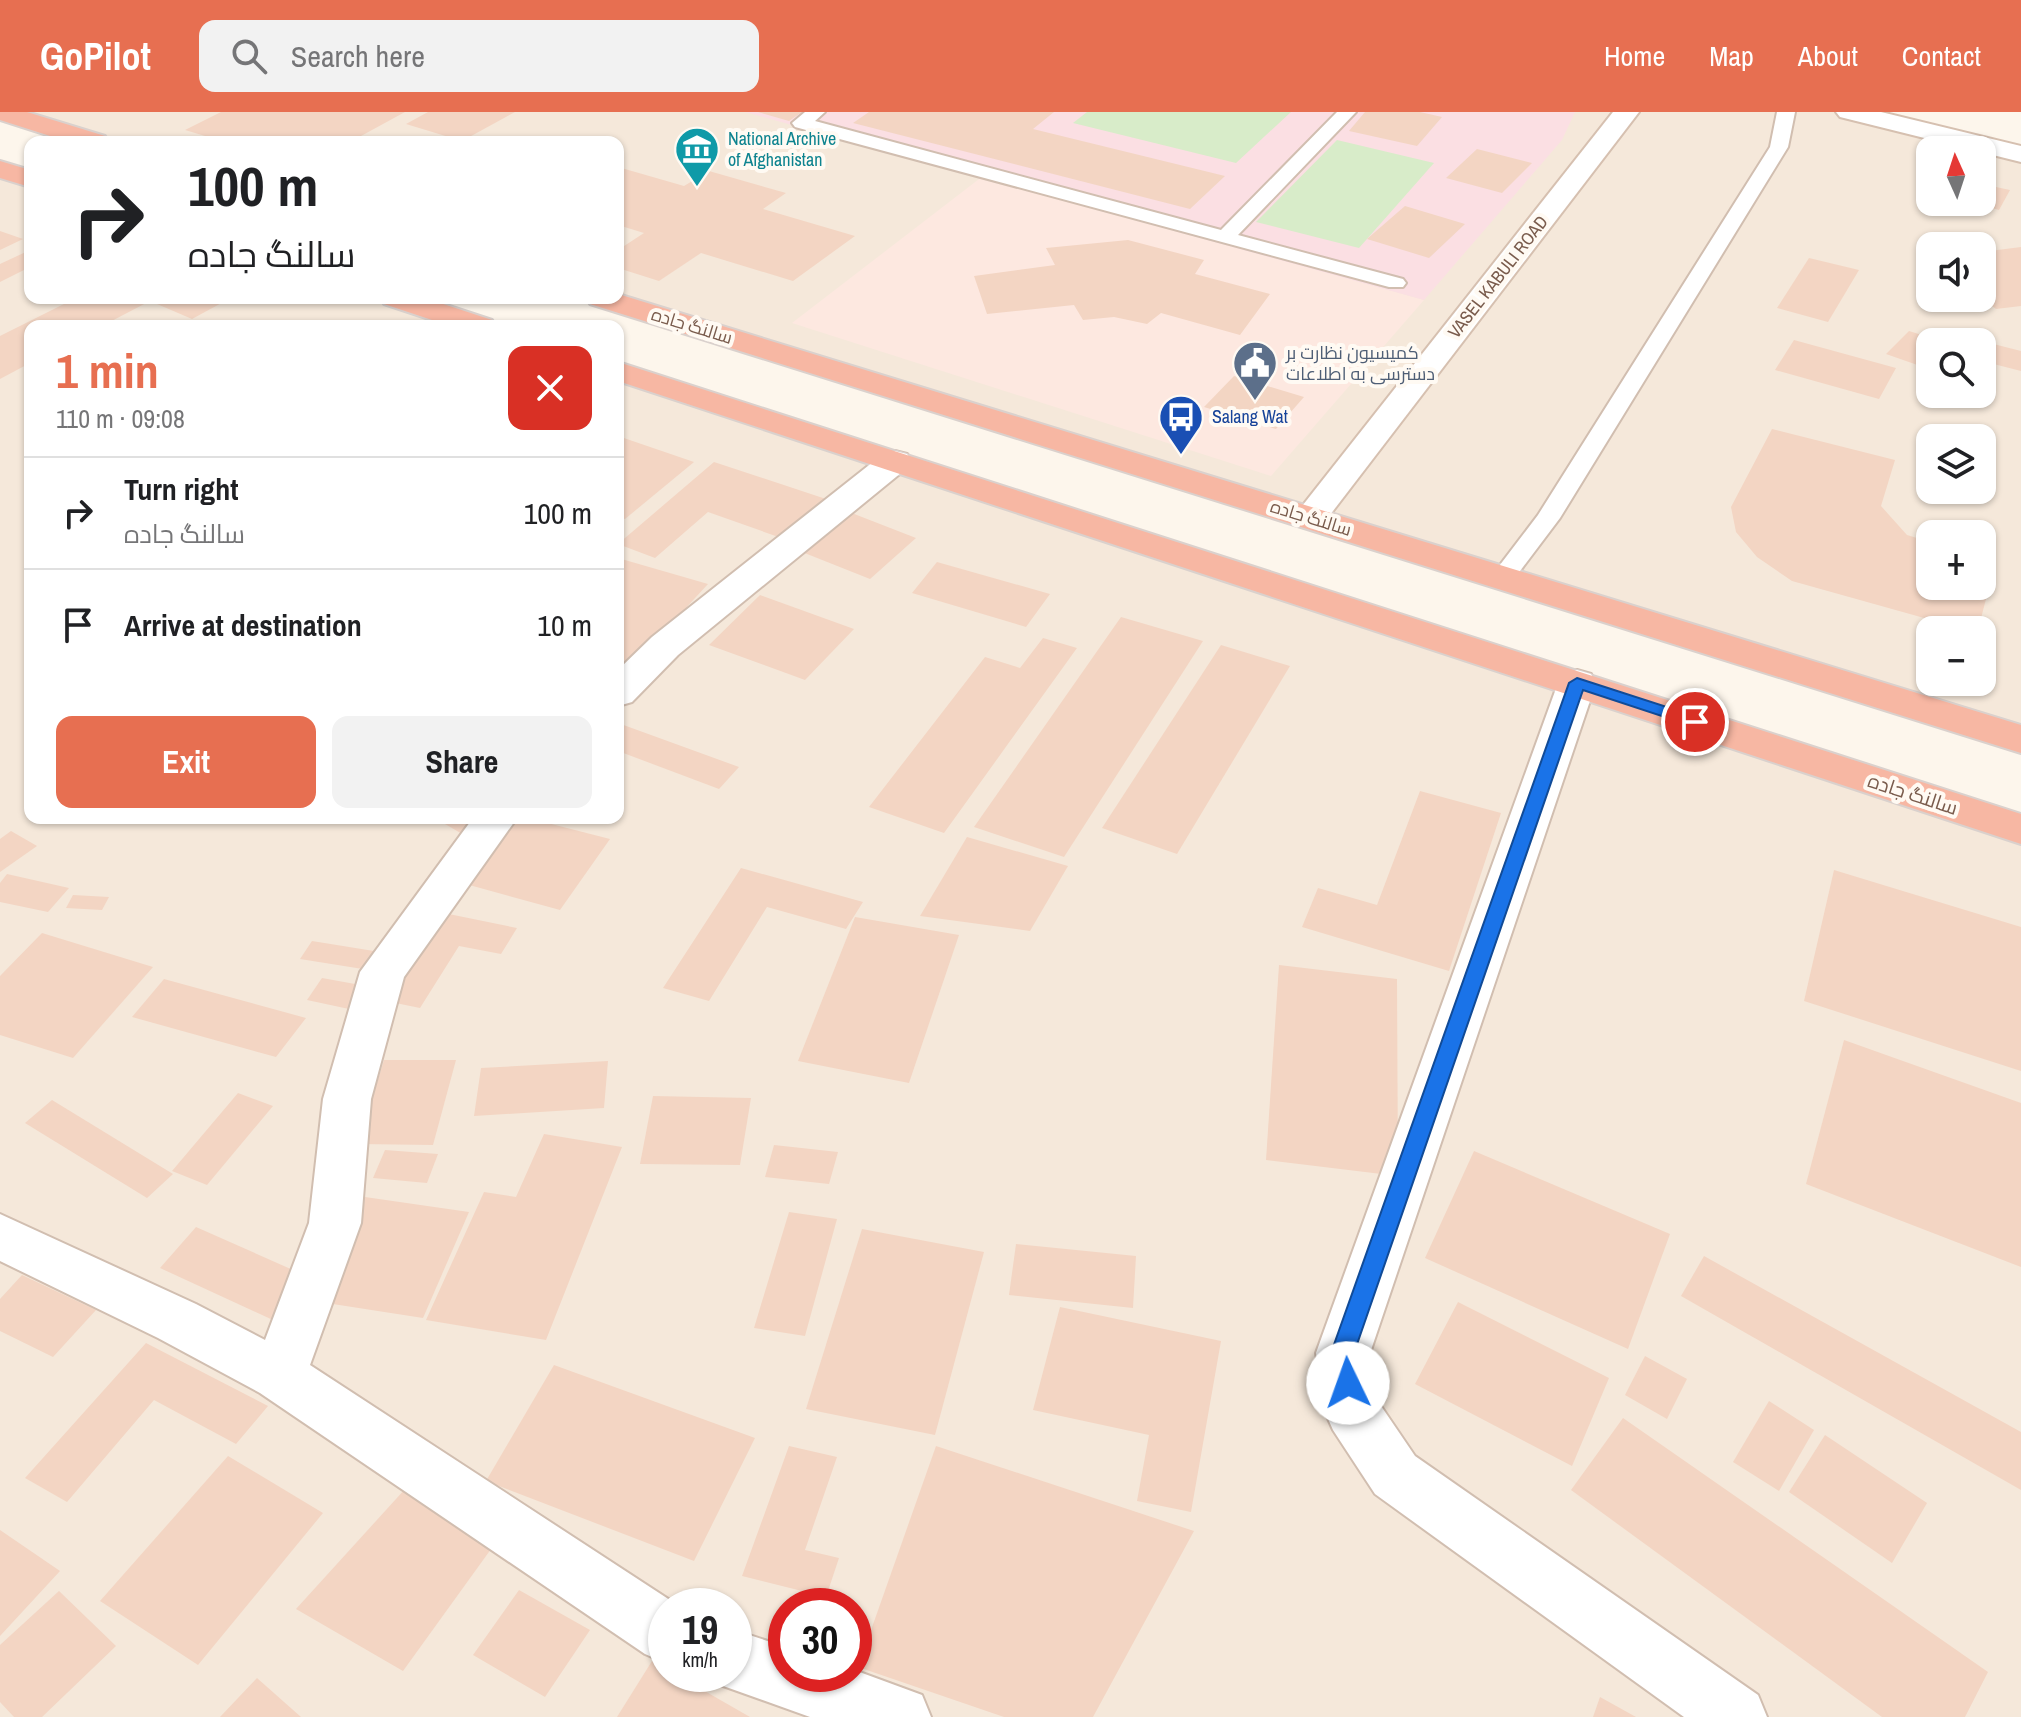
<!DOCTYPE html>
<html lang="en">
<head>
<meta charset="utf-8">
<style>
  body { margin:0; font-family:"Archivo Narrow",Cairo,sans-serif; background:#f2f2f2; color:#202124; height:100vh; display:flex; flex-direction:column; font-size:30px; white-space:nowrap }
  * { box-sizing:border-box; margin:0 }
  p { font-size:26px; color:#757577 }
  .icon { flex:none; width:44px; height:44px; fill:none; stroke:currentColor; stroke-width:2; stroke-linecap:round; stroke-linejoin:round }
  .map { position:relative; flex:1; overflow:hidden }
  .side { position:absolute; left:24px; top:208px; width:600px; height:504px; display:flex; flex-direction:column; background:#fff; border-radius:16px; box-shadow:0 2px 6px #0004 }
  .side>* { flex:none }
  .top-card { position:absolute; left:24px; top:24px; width:600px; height:168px; border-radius:16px; box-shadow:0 2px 6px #0004; background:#fff; color:#202124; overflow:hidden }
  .needle { width:52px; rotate:357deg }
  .controls { position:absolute; left:1916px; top:24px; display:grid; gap:16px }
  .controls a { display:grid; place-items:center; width:80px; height:80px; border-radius:16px; background:#fff; box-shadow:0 2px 6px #0004; font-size:40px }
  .speed { position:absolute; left:648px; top:1476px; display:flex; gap:16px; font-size:40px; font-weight:700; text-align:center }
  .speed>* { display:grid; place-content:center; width:104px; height:104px; border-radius:50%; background:#fff; box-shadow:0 2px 6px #0004; line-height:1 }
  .speed small { font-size:20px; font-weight:400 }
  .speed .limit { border:12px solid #d22; background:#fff; color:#111 }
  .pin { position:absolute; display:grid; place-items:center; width:68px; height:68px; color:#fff; margin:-34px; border:4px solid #fff; border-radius:50%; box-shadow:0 2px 8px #0007 }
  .me { position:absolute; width:88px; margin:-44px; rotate:357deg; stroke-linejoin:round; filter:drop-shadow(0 0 6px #0008) }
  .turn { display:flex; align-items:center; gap:28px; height:168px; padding:0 32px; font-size:36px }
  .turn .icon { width:104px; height:104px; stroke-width:2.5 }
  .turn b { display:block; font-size:56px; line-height:68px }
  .round { display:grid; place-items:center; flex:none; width:84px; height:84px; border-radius:16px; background:#f2f2f2 }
  .head { display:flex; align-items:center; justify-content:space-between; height:136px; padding:0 32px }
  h1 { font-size:48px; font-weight:700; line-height:60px; color:#e76f51 }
  .cta { display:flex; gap:16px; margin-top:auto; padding:16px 32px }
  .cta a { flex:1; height:92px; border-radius:16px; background:#e76f51; color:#fff; font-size:32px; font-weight:700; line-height:92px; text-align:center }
  .cta a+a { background:#f2f2f2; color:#202124 }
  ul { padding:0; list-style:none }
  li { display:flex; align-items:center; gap:24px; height:112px; padding:0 32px; border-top:2px solid #e0e0e0 }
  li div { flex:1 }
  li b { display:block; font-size:30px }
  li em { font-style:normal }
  header { display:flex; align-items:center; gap:48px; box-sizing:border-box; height:112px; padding:0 40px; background:#e76f51; color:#fff }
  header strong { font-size:38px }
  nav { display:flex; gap:44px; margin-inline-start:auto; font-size:28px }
  .search { width:560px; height:72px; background:#f2f2f2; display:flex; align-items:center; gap:20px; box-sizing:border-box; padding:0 28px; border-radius:16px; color:#757577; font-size:30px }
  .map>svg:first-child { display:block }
  .residential { fill:#f5e8da; fill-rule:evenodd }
  .commercial { fill:#fde8e0 }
  .medical { fill:#fbdfe3 }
  .green { fill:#d8ecc9 }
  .building { fill:#f3d5c3 }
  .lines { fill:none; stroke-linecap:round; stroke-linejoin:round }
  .lane-casing { stroke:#d1beb0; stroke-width:4 }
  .street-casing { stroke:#d1beb0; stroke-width:4 }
  .secondary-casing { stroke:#d6c0b0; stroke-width:4 }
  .highway-casing { stroke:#dad1cd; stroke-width:4 }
  .lane { fill:#fff; fill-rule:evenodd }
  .street { fill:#fff; fill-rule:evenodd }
  .secondary { fill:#fff; fill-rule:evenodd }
  .highway { fill:#f7b7a3; fill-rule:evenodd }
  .route { fill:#1a73e8; stroke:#114b97; stroke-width:2 }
  .labels { text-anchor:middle; stroke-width:8; stroke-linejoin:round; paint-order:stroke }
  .far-culture-label { font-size:18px; fill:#0d838f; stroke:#fffaf3; text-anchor:start }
  .far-street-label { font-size:18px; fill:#7a5c4d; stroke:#fffaf3 }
  .far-service-label { font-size:18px; fill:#4e5e75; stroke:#fffaf3; text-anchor:start }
  .far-transit-label { font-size:18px; fill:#164399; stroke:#fffaf3; text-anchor:start }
  .street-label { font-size:20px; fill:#7a5c4d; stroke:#fffaf3 }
</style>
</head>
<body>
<header>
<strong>GoPilot</strong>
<div class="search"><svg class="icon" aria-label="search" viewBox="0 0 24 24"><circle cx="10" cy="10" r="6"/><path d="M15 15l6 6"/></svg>Search here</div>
<nav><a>Home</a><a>Map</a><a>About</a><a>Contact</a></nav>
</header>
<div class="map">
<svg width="2021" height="1605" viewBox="0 0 2021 1605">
  <rect width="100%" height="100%" fill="#fdf6ec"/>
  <g class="residential">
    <path d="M 0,0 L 1849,0 L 2021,42 L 2021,627 L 618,186 L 618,30 L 96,30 ZM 1930,38 L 1982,38 L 1982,90 L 1930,90 ZM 1930,134 L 1982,134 L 1982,186 L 1930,186 ZM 1930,230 L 1982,230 L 1982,282 L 1930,282 ZM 1930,326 L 1982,326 L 1982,378 L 1930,378 ZM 1930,422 L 1982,422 L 1982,474 L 1930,474 ZM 1930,518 L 1982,518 L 1982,570 L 1930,570 Z"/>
    <path d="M 0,57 L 30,67 L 30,186 L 395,186 L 481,214 L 30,214 L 30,706 L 618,706 L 618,259 L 2021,717 L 2021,1605 L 0,1605 ZM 666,1494 L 734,1494 L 734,1562 L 666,1562 ZM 786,1494 L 854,1494 L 854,1562 L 786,1562 Z"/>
  </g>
  <polygon class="commercial" points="983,64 1424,188 1271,364 792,211"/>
  <polygon class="medical" points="745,0 1575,0 1562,28 1424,188"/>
  <g class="green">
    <polygon points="1087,0 1291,0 1236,51 1073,11"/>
    <polygon points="1337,28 1434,51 1359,136 1256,110"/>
  </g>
  <g class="building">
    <polygon points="221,0 405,0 350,30 225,30 185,18"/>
    <polygon points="428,0 515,0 462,29 406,12"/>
    <polygon points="758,0 802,0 789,9"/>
    <polygon points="869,0 1054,0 1033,17 1225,64 1190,97 853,11"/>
    <polygon points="1365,0 1420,0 1442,5 1417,34 1349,19"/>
    <polygon points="1477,37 1532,51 1502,81 1446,66"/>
    <polygon points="618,55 684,74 709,59 786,81 763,97 855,124 793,169 701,141 659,169 618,156 618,138 644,121 618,113"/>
    <polygon points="1982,72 2010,78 1999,98 1973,91 1982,90"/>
    <polygon points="1405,94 1465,112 1429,146 1367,127"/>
    <polygon points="0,119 23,127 0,138"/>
    <polygon points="1128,128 1204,148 1195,162 1270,182 1240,223 1161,201 1147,212 1114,205 1083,208 1074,193 987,202 974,164 1055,153 1046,136"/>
    <polygon points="2021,135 2021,194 1996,197 1982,186 1982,140"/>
    <polygon points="30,138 30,155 0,170 0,152"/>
    <polygon points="1809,146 1859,158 1828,210 1777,196"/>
    <polygon points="76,186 223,186 227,188 192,207 150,189 102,214 30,214 30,251 0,267 0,224"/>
    <polygon points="1909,219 1941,229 1930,230 1930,251 1926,256 1886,242"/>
    <polygon points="1962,224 2021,239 2021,259 1982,249 1982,230 1959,230"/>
    <polygon points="1794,228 1896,256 1879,287 1775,258"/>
    <polygon points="1234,264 1304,285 1276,317 1204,295"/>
    <polygon points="1772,317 1895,348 1881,394 1907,423 1930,430 1930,474 1982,474 1982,444 1996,448 1978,518 1967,518 1792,469 1757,445 1736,420 1731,395"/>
    <polygon points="618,324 694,350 625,407 618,405"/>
    <polygon points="714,350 829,388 787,428 708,400 655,446 618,432"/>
    <polygon points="844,398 916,426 870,467 797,438"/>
    <polygon points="618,446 708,472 618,569 620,493"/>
    <polygon points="937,450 1050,482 1026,515 912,481"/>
    <polygon points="760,483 854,517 805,568 709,533"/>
    <polygon points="1121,505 1203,529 1064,745 974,715"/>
    <polygon points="1043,526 1077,536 944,721 869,695 985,545 1020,556"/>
    <polygon points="1221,533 1290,554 1177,742 1102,716"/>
    <polygon points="618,611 739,655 719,677 618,639"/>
    <polygon points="1420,679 1501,701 1449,859 1302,815 1318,776 1377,793"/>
    <polygon points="453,706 457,706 473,715 464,723 445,712"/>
    <polygon points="512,706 528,706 610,727 560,798 462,771"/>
    <polygon points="11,719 37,734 0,760 0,727"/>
    <polygon points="967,725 1068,754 1030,819 920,804"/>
    <polygon points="741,756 863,790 846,817 767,795 709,889 663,876"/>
    <polygon points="1834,758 2021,815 2021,959 1804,889"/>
    <polygon points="7,762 69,776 48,800 0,790 0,771"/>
    <polygon points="73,783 109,785 102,798 66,796"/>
    <polygon points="434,799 517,816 501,842 459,834 420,896 376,887"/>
    <polygon points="855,805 959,823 909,971 798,949"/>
    <polygon points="42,821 153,855 73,946 0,923 0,864"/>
    <polygon points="312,829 380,840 369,858 300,847"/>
    <polygon points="1279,853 1397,867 1398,1064 1266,1048"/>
    <polygon points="322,866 377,876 363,900 307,888"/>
    <polygon points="164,867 306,906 276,945 132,905"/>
    <polygon points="1844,928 2021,991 2021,1155 1806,1072"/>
    <polygon points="384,948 456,948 433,1033 358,1032"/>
    <polygon points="608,949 604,996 474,1004 481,956"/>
    <polygon points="238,981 273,994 207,1073 172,1059"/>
    <polygon points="653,984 751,986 740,1053 640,1052"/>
    <polygon points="52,988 173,1062 147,1086 25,1011"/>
    <polygon points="544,1022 622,1035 546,1228 426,1208 484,1080 516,1085"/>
    <polygon points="774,1033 838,1040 829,1072 765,1065"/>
    <polygon points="385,1038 438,1042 427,1071 373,1066"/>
    <polygon points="1474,1039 1670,1122 1628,1237 1425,1146"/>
    <polygon points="358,1084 469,1100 423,1206 307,1188"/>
    <polygon points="789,1100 837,1107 805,1224 754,1216"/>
    <polygon points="196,1115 311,1166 275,1209 160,1156"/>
    <polygon points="862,1117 984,1140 935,1323 806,1297"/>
    <polygon points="1016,1132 1136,1144 1133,1196 1009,1183"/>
    <polygon points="1704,1144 2021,1320 2021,1378 1681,1184"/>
    <polygon points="22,1163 96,1198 53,1245 0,1219 0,1187"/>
    <polygon points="1458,1190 1609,1266 1572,1354 1415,1272"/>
    <polygon points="1060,1195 1221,1229 1191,1400 1137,1389 1149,1323 1033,1298"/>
    <polygon points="146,1231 268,1294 236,1332 154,1288 67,1390 25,1366"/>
    <polygon points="1645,1244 1687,1267 1667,1307 1625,1283"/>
    <polygon points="554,1253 755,1326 694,1449 486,1369"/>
    <polygon points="1769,1289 1814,1318 1779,1379 1733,1350"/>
    <polygon points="1623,1306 1988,1560 1965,1605 1882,1605 1571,1378"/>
    <polygon points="1825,1323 1927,1391 1892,1451 1789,1380"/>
    <polygon points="789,1334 837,1345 805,1438 839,1446 826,1485 742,1464"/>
    <polygon points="936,1334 1194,1419 1093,1605 1004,1605 858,1555"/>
    <polygon points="228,1344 323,1401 198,1553 100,1489"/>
    <polygon points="406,1376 499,1426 403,1559 296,1497"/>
    <polygon points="0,1418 60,1459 0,1524"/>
    <polygon points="519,1478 590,1518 545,1585 473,1543"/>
    <polygon points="59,1479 116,1534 42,1605 14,1605 0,1590 0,1533"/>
    <polygon points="652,1549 666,1557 666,1562 675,1562 750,1605 617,1605"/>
    <polygon points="257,1566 301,1605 220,1605"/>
    <polygon points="1600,1585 1636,1605 1593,1605"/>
  </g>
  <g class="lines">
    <g class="lane-casing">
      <g id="lane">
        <polygon points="805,0 825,0 815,9 1221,118 1337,0 1356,0 1238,123 1403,167 1406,171 1403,175 1389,175 795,15 792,11"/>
        <polygon points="1777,0 1795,0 1788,35 1560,406 1511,471 1493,471 1490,466 1538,403 1770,35"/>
      </g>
    </g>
    <g class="street-casing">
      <g id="street">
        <polygon points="895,339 907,342 912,349 907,356 678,543 632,590 618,594 618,558 652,525 883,342"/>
        <polygon points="1577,558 1591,562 1596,571 1370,1241 1379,1291 1415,1344 1758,1583 1767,1605 1684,1605 1375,1382 1333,1318 1325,1300 1316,1241 1558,571 1563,562"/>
        <polygon points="473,706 517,706 404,865 371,987 361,1111 310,1253 679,1494 666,1494 666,1551 645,1542 260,1281 158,1226 0,1149 0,1102 196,1192 265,1228 309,1111 323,987 360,860"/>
        <polygon points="734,1518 786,1535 786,1562 854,1562 854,1558 922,1583 931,1605 810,1605 712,1570 709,1562 734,1562"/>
      </g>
    </g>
    <g class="secondary-casing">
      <g id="secondary">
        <polygon points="1613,0 1639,0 1323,412 1311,415 1299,412 1294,405 1299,398"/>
        <polygon points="1836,0 1881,0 2021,34 2021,50 1840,5"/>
      </g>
    </g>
    <g class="highway-casing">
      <g id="highway">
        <polygon points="0,0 27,0 105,24 109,30 69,30 0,8"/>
        <polygon points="0,49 30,58 30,75 0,66"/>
        <polygon points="618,182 2021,613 2021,641 590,192 586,186 618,186"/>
        <polygon points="380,186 425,186 492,208 496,214 450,214 384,192"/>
        <polygon points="618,250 2021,702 2021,732 618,269"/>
      </g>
    </g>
    <use href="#lane" class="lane"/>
    <use href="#street" class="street"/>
    <use href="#secondary" class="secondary"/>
    <use href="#highway" class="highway"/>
  </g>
  <polygon class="route" points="1577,566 1701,606 1704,610 1695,615 1583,578 1354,1241 1359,1271 1356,1278 1348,1281 1340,1278 1331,1241 1569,571"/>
  <defs>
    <g id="museum-pin" transform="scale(2.3)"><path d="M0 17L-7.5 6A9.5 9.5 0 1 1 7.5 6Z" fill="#0f9aa8" stroke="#fffaf3"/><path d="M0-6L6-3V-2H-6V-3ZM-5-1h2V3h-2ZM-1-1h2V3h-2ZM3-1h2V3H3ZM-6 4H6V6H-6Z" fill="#fff"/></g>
    <g id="civic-pin" transform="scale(2.3)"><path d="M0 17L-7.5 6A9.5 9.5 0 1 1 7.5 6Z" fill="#5c6f8a" stroke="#fffaf3"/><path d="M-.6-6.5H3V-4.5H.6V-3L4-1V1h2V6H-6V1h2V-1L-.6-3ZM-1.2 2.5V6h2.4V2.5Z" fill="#fff"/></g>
    <g id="bus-pin" transform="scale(2.3)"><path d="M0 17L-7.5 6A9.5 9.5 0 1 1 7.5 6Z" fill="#1a4fb4" stroke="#fffaf3"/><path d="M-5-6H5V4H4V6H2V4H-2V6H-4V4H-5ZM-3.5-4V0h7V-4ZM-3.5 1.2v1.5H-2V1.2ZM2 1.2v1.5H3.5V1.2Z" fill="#fff"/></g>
  </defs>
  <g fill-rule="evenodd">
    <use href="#museum-pin" x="697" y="37"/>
    <use href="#civic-pin" x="1255" y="251"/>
    <use href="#bus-pin" x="1181" y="305"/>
  </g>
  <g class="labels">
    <g class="far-culture-label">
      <text x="728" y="33">National Archive<tspan x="728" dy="21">of Afghanistan</tspan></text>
    </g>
    <g class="far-street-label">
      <text transform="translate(1498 165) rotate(-52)" y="6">VASEL KABULI ROAD</text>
      <text transform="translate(692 214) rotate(17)" y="6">سالنگ جاده</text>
      <text transform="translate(1311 406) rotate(17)" y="6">سالنگ جاده</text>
    </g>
    <g class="far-service-label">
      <text x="1286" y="247">کمیسیون نظارت بر<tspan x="1286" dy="21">دسترسی به اطلاعات</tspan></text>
    </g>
    <g class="far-transit-label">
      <text x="1212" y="311">Salang Wat</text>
    </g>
    <g class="street-label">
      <text transform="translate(1913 682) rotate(18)" y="7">سالنگ جاده</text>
    </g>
  </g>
</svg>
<div class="controls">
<a><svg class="needle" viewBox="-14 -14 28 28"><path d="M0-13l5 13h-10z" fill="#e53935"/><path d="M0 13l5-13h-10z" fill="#757577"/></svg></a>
<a><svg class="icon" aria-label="sound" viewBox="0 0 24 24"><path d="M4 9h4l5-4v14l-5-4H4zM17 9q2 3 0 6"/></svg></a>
<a><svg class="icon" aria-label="search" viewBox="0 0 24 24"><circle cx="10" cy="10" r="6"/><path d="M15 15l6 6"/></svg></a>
<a><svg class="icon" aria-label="layers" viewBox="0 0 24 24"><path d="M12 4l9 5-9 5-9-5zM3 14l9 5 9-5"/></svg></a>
<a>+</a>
<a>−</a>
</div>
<div class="speed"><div>19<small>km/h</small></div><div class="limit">30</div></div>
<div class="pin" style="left:1695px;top:610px;background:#d93025"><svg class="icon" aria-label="arrive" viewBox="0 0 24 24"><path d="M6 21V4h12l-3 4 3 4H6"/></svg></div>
<svg class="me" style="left:1348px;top:1271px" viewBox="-20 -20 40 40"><circle r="19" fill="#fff"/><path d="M0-13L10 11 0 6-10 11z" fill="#1a73e8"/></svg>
<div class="top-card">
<div class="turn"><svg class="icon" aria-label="right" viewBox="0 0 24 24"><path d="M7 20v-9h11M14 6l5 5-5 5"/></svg><div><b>100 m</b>سالنگ جاده</div></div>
</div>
<section class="side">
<div class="head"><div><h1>1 min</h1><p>110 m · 09:08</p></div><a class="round" style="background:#d93025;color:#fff"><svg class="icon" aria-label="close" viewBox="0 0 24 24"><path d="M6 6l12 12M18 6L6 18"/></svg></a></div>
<ul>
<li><svg class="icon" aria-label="right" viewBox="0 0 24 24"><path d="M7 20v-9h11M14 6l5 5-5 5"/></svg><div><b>Turn right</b><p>سالنگ جاده</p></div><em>100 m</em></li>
<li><svg class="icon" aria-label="arrive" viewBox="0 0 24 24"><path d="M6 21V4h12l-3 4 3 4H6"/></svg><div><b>Arrive at destination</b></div><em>10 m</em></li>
</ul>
<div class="cta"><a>Exit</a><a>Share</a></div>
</section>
</div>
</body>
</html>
